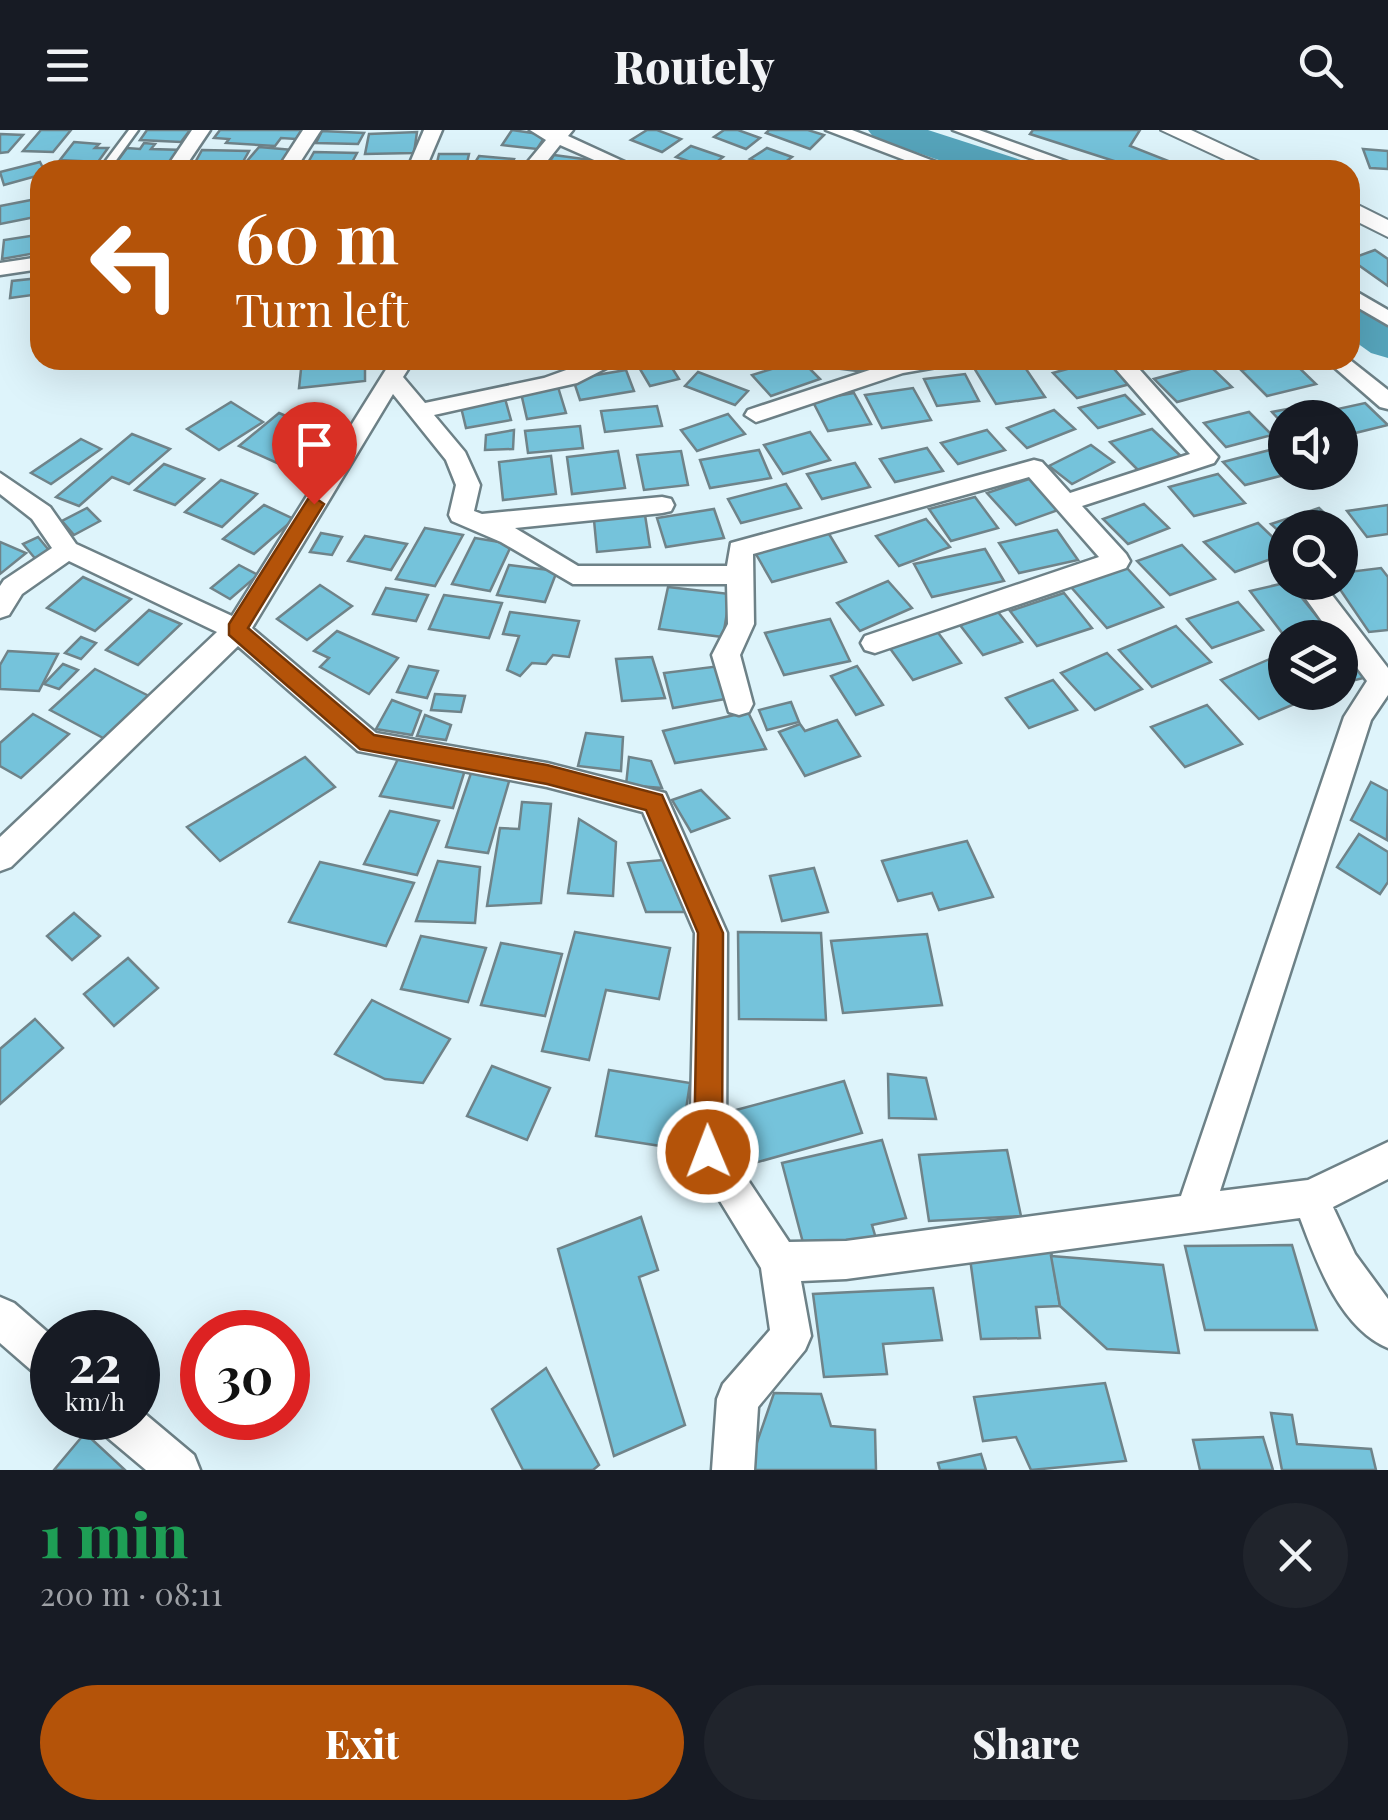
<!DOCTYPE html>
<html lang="en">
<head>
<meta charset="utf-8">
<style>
  body { margin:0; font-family:"Playfair Display",serif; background:#20242c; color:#f1f3f6; height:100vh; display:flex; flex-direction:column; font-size:38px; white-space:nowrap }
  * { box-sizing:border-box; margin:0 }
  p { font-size:32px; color:#9ea1a6 }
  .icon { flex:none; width:55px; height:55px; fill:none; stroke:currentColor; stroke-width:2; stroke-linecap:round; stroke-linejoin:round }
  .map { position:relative; height:1340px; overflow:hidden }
  .side { display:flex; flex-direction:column; background:#171b24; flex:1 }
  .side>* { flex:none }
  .banner { position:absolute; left:30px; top:30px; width:1330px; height:210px; border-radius:30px; box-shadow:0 10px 40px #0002; background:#b45309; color:#fff; overflow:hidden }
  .buttons { position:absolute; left:1268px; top:270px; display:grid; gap:20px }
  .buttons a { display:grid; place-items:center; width:90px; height:90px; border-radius:50%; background:#171b24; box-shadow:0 10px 40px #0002; font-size:50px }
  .speed { position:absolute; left:30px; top:1180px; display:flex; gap:20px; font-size:50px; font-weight:700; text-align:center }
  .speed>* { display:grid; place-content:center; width:130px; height:130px; border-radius:50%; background:#171b24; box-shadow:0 10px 40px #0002; line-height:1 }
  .speed small { font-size:25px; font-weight:400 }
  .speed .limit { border:15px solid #d22; background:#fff; color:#111 }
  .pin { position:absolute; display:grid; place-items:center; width:85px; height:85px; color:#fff; margin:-102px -42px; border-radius:50% 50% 50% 0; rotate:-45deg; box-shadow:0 0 10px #0007 }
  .pin .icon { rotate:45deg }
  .me { position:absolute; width:110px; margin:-55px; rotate:359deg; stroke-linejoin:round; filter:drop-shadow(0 0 8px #0008) }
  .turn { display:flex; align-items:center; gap:35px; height:210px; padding:0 40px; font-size:45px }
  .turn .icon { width:130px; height:130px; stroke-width:2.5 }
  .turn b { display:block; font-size:70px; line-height:85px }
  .round { display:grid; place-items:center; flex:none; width:105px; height:105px; border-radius:52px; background:#20242c }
  .head { display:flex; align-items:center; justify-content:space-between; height:170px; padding:0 40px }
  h1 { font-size:60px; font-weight:800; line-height:75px; color:#1e9e55 }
  .action { display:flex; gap:20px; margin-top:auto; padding:20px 40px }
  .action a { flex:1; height:115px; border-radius:60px; background:#b45309; color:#fff; font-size:40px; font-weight:800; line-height:115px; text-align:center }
  .action a+a { background:#20242c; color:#f1f3f6 }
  header { display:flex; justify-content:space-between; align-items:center; height:130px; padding:0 40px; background:#171b24; font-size:45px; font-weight:800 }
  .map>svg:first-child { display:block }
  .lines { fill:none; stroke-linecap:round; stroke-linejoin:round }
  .river { fill:#56a4bb; fill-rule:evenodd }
  .building { fill:#75c3db; stroke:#6f8389; stroke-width:2.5 }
  .service-casing { stroke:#6d8187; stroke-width:5 }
  .minor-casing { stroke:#6d8187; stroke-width:5 }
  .tertiary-casing { stroke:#6d8187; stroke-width:4 }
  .service { fill:#fff; fill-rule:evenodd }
  .minor { fill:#fff; fill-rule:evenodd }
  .tertiary { fill:#fff; fill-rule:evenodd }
  .route { fill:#b45309; stroke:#753606; stroke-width:2.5 }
</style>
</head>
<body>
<header><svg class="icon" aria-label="menu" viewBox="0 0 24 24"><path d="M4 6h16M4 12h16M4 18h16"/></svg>Routely<svg class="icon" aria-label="search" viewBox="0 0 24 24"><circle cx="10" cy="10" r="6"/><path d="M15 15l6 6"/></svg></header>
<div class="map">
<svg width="1388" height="1340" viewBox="0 0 1388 1340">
  <rect width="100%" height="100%" fill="#def4fb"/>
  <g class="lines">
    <g class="river">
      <polygon points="868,0 928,0 1024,31 1030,40 968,40 874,8"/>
      <polygon points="1350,171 1367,175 1388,190 1388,228 1371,223 1350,208"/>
    </g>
  </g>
  <g class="building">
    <polygon points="41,0 71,0 53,22 23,21"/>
    <polygon points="147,0 190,0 181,12 140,10"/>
    <polygon points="220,0 302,0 296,9 281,8 275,16 226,13 229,9 214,8"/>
    <polygon points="512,0 546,5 537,19 502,15"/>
    <polygon points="647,0 657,0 681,9 662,22 631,10"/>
    <polygon points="724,0 738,0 760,8 746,19 714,7"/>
    <polygon points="769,0 808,0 824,5 810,19 766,3"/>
    <polygon points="1033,0 1140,0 1130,16 1191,40 1142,40 1030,4"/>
    <polygon points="322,1 364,3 358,14 316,13"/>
    <polygon points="417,2 414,23 365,24 369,4"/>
    <polygon points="0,4 23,5 8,22 0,23"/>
    <polygon points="74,12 99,14 95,18 108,18 98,32 60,30"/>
    <polygon points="144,13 155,14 151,19 184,20 174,35 159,34 156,39 121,38 124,34 116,33 127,18 140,19"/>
    <polygon points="691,16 723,27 709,38 676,27"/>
    <polygon points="259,17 294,20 283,35 247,31"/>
    <polygon points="767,18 792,27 776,39 750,29"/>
    <polygon points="1363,19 1388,21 1388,39 1370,38"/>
    <polygon points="202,20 249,21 239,39 192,38"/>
    <polygon points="314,22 357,23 348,40 305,38"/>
    <polygon points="439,24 469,24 466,37 436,37"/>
    <polygon points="554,25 598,31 592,40 544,40"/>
    <polygon points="479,26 514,29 509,40 471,39"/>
    <polygon points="40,32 44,40 40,40 40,45 4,55 0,42"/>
    <polygon points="31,70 35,87 0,94 0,76"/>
    <polygon points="37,105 36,123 2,129 4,110"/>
    <polygon points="1375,120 1388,129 1388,156 1350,129"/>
    <polygon points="40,148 40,164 10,168 12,151"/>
    <polygon points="302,230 365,230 365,251 299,258"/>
    <polygon points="653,230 667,230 679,249 650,256 637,234"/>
    <polygon points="801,230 820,249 771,266 752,245"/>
    <polygon points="810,230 876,230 874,243 809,235"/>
    <polygon points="994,230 1020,230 1045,267 996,274 971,233"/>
    <polygon points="1291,230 1316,254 1267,266 1241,240"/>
    <polygon points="1092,232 1098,238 1111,235 1130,254 1077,268 1053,243"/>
    <polygon points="1208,234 1232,257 1177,272 1154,249"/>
    <polygon points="626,240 634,261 580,270 573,249"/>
    <polygon points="698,242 748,261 735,275 685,256"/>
    <polygon points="965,244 979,271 937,276 924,249"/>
    <polygon points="558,257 566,283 527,289 521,263"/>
    <polygon points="913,258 931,290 882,298 865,265"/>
    <polygon points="854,263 871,294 828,301 812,270"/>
    <polygon points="504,265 511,290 466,298 460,273"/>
    <polygon points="1125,265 1144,284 1098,298 1079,278"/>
    <polygon points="231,272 263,292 219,320 187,299"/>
    <polygon points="1365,273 1388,295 1347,305 1340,298 1340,288 1329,288 1324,282"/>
    <polygon points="1308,275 1319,288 1285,288 1285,296 1272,282"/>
    <polygon points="657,276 662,296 605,302 601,281"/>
    <polygon points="1054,280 1075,299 1027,318 1007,298"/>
    <polygon points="1249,282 1272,305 1226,317 1204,293"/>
    <polygon points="279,283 326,303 286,337 239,316"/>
    <polygon points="728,284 745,304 697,321 681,300"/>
    <polygon points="580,296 583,318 528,323 525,301"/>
    <polygon points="1152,299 1184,329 1141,343 1110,312"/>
    <polygon points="514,300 513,319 485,320 486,305"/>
    <polygon points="987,300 1005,320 958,334 941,313"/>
    <polygon points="810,302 830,330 783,344 764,315"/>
    <polygon points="132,304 170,319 129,354 112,347 79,376 56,367"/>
    <polygon points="81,309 101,319 51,354 31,343"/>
    <polygon points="1091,315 1114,332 1072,354 1049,336"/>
    <polygon points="927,318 943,341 895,352 880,329"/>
    <polygon points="759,320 771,348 710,358 700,330"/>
    <polygon points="1270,320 1285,336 1285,342 1292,343 1245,355 1223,332"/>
    <polygon points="618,321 625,358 572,364 567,327"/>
    <polygon points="681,321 688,355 644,360 637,325"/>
    <polygon points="551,326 556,364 503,370 499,332"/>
    <polygon points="855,333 870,357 822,369 807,344"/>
    <polygon points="164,334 204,349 175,375 135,360"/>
    <polygon points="1218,344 1245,373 1194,386 1169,357"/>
    <polygon points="1032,348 1061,379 1016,395 987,363"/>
    <polygon points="221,350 257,364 222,397 185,382"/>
    <polygon points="786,354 801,378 741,393 728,369"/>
    <polygon points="975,367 998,398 951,411 929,379"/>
    <polygon points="1144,374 1169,398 1128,414 1103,389"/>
    <polygon points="264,375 294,389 254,424 223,409"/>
    <polygon points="1388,375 1388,404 1367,407 1347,381"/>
    <polygon points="87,378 100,391 74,405 62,391"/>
    <polygon points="1319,378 1346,403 1340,405 1340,398 1285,398 1285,407 1271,394"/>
    <polygon points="714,379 724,408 666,417 657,388"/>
    <polygon points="645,385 650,417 597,422 594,390"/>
    <polygon points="926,389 950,417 899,436 876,406"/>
    <polygon points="1258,393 1285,419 1285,424 1235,442 1204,412"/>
    <polygon points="425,398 463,405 435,456 396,449"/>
    <polygon points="826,399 846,432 772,452 753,419"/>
    <polygon points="1057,400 1078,430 1019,443 999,413"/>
    <polygon points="321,403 342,407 332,425 310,422"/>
    <polygon points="365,406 407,414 391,440 348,431"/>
    <polygon points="38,407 53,425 38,432 23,414"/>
    <polygon points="475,408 512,414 490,461 452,454"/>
    <polygon points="0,412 26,423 0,444"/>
    <polygon points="1182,415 1215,449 1170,465 1137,431"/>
    <polygon points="985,419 1004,451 932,467 914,434"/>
    <polygon points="239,435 258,445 230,469 211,458"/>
    <polygon points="509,435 557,441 545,472 497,465"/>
    <polygon points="1126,437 1163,477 1107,498 1071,457"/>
    <polygon points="1381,438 1388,447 1388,500 1369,502 1335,452 1340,452 1340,443"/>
    <polygon points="83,447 131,469 95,501 47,478"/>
    <polygon points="888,451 912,478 860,501 837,473"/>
    <polygon points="1289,452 1327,499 1286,508 1250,461"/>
    <polygon points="320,455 352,476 307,510 277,489"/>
    <polygon points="668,457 730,464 723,507 659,499"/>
    <polygon points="386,458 428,465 416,491 373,484"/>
    <polygon points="1064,463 1092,498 1037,516 1010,481"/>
    <polygon points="444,465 502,473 489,508 429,499"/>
    <polygon points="1238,472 1263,500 1212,518 1187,489"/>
    <polygon points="149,480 181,494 138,535 106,520"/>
    <polygon points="510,482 579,491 569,527 553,525 546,534 532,533 520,546 507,540 519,506 503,504"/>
    <polygon points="998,482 1022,512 983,525 960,495"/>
    <polygon points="830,489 850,531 784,545 765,503"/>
    <polygon points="1176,496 1211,532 1152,557 1119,520"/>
    <polygon points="936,500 961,533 913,550 889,517"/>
    <polygon points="337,501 398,528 369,564 320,537 329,528 314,521"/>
    <polygon points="81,507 96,513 81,529 65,523"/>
    <polygon points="1345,516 1371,546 1340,554 1340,517"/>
    <polygon points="8,521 58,524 39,561 0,559 0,535"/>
    <polygon points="1107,523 1142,559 1095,580 1061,543"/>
    <polygon points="652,527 665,568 622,571 616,529"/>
    <polygon points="1272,528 1285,542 1285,562 1306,562 1311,567 1259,589 1221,550"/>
    <polygon points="63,534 78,540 59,559 44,554"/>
    <polygon points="409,536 438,541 427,568 397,562"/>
    <polygon points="720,536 731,568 673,578 664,543"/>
    <polygon points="857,536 883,575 856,585 831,546"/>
    <polygon points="95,539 151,567 107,610 50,580"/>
    <polygon points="1053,550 1077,580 1029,598 1006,568"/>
    <polygon points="435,564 465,566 461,582 431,580"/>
    <polygon points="392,570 421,581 412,605 376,599"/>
    <polygon points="791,572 799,592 767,600 759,580"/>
    <polygon points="1207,575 1242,614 1185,637 1151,597"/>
    <polygon points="748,582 766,619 675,633 663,601"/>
    <polygon points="33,584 69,604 21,648 0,636 0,613"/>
    <polygon points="425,585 451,595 446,610 417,606"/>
    <polygon points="837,590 860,626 805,646 779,602 800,594 805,601"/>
    <polygon points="586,603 623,607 621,641 578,636"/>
    <polygon points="305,627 335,657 220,731 187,697"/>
    <polygon points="629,627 651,631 662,658 626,655"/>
    <polygon points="398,629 465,640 453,678 380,666"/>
    <polygon points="471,643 510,648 488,723 446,717"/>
    <polygon points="1371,652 1388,661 1387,710 1351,690"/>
    <polygon points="701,660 729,688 691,702 672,670"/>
    <polygon points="522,672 551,674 541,773 487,776 500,698 519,699"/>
    <polygon points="390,681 439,691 417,745 364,734"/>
    <polygon points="579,689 616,712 613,766 568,763"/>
    <polygon points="1359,704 1388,722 1388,752 1380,764 1337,737"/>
    <polygon points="967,711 993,767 939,780 932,763 898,771 882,731"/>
    <polygon points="663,730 685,782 646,782 628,733"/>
    <polygon points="438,731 480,737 475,793 416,791"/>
    <polygon points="320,732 414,753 386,816 289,792"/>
    <polygon points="814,738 828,782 782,791 770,746"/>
    <polygon points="74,783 100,806 72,830 47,806"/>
    <polygon points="575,802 670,818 659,869 606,860 589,930 542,921"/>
    <polygon points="738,802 821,803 826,890 739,889"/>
    <polygon points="927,804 942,875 843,883 831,811"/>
    <polygon points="421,806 486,818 468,872 401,859"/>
    <polygon points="501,813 562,824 545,886 481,875"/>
    <polygon points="128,828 158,858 114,896 84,864"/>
    <polygon points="372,870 450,909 423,953 385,949 335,924"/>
    <polygon points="35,889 63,918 0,974 0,919"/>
    <polygon points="492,936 550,958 527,1010 467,986"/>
    <polygon points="609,940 690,953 680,1019 596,1006"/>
    <polygon points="888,944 926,948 936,989 889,988"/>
    <polygon points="844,951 862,1003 740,1037 725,983"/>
    <polygon points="882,1010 906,1088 872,1095 877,1112 806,1124 782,1033"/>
    <polygon points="1007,1020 1021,1086 929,1091 919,1025"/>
    <polygon points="641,1087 658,1140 639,1147 685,1295 614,1326 558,1119"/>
    <polygon points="1292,1115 1317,1200 1205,1200 1185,1116"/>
    <polygon points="969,1121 1051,1121 1060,1176 1036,1177 1040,1208 981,1209"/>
    <polygon points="1051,1126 1163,1135 1179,1223 1107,1219 1060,1176"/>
    <polygon points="933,1158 942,1210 883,1214 887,1244 824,1247 813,1164"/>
    <polygon points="546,1238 599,1335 593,1340 523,1340 492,1279"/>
    <polygon points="1105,1253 1126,1331 1031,1340 1016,1307 983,1311 974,1267"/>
    <polygon points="774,1263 821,1264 831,1296 875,1300 876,1340 753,1340 754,1321"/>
    <polygon points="1271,1283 1292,1285 1297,1314 1371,1319 1376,1340 1282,1340"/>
    <polygon points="85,1303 125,1340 54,1340"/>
    <polygon points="1263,1307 1273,1340 1200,1340 1193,1310"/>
    <polygon points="981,1324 986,1340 940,1340 938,1333"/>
  </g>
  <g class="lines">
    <g class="service-casing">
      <polygon id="service" points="129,0 138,0 109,40 99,40"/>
    </g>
    <g class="minor-casing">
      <g id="minor">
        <polygon points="192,0 210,0 183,40 165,40"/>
        <polygon points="303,0 321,0 295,40 277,40"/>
        <polygon points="424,0 442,0 425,40 407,40"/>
        <polygon points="530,0 573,0 568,6 642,40 617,40 560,15 540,40 521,40 546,10"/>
        <polygon points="826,0 852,0 957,40 931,40"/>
        <polygon points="953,0 979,0 1090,40 1063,40"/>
        <polygon points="40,127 40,139 0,145 0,133"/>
        <polygon points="1350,158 1388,180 1388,195 1350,173"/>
        <path d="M 392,230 L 414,230 L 403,247 L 425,273 L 544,248 L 594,230 L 622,230 L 577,253 L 434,285 L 465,322 L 480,355 L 474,381 L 482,384 L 662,367 L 671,369 L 674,375 L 671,381 L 662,383 L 515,398 L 578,436 L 727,436 L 731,413 L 1034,330 L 1042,332 L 1070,363 L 1190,324 L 1108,230 L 1131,230 L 1218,327 L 1214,333 L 1082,376 L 1126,424 L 1130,431 L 1126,438 L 875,523 L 865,520 L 861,513 L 865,506 L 1099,427 L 1029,347 L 753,424 L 754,494 L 740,525 L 753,574 L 749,582 L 739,585 L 729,582 L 712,525 L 728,494 L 727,454 L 573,454 L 501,412 L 452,391 L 449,385 L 456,355 L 446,330 L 393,264 L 252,498 L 376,603 L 547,633 L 665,663 L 727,803 L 726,1017 L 789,1112 L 846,1111 L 1181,1066 L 1344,587 L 1367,551 L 1340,515 L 1340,508 L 1334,508 L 1294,452 L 1322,452 L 1388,538 L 1388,565 L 1371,590 L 1220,1061 L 1308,1050 L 1388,1012 L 1388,1049 L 1333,1077 L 1355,1124 L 1388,1169 L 1388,1218 C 1340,1198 1317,1133 1300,1088 L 846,1149 L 801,1151 L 811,1206 L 805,1220 L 758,1277 L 754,1340 L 712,1340 L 717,1269 L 723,1254 L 770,1200 L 761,1138 L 690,1022 L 695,803 L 643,682 L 547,657 L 358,621 L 238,516 L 11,737 L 0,741 L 0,707 L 217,502 L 69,431 L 22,464 L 9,485 L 0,488 L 0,456 L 4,450 L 52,418 L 32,389 L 0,364 L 0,343 L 50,377 L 76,414 L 232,486 Z"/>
        <polygon points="900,230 951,230 948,235 903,243 756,292 745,285 748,280"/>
        <polygon points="1326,230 1350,230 1388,260 1388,279 1380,277"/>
        <polygon points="0,1167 14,1173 52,1206 52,1252 38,1246 0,1213"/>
        <polygon points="138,1278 194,1325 200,1340 146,1340 102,1303 96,1288 138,1288"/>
      </g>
    </g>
    <g class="tertiary-casing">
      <g id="tertiary">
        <polygon points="1161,0 1191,0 1277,40 1247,40"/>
        <polygon points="1350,71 1388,90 1388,107 1350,88"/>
      </g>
    </g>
    <use href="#service" class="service"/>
    <use href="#minor" class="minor"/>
    <use href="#tertiary" class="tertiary"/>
  </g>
  <polygon class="route" points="314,367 324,374 248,498 374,605 547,635 662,665 723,803 722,1022 718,1032 708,1036 698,1032 694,1022 698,803 646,680 547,654 360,619 229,505 229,494 308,369"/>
</svg>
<div class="buttons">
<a><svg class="icon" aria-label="sound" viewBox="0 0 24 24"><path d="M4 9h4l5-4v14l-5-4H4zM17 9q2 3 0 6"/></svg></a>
<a><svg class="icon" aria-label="search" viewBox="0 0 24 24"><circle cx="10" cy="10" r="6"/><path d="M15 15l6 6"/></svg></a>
<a><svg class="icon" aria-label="layers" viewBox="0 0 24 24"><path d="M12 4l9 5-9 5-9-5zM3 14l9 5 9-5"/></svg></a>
</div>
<div class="speed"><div>22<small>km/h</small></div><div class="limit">30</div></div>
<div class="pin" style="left:314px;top:374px;background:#d93025"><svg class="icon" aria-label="arrive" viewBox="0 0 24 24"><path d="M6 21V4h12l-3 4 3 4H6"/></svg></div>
<svg class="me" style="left:708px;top:1022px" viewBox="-20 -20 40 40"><circle r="17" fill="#b45309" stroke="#fff" stroke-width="3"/><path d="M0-11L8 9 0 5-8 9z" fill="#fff"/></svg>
<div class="banner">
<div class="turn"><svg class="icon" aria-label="left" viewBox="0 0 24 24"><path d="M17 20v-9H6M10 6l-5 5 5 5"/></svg><div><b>60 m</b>Turn left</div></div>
</div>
</div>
<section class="side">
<div class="head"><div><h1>1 min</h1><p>200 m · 08:11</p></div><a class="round"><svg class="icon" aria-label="close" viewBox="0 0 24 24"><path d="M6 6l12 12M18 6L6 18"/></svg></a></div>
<div class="action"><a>Exit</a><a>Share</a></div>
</section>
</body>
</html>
